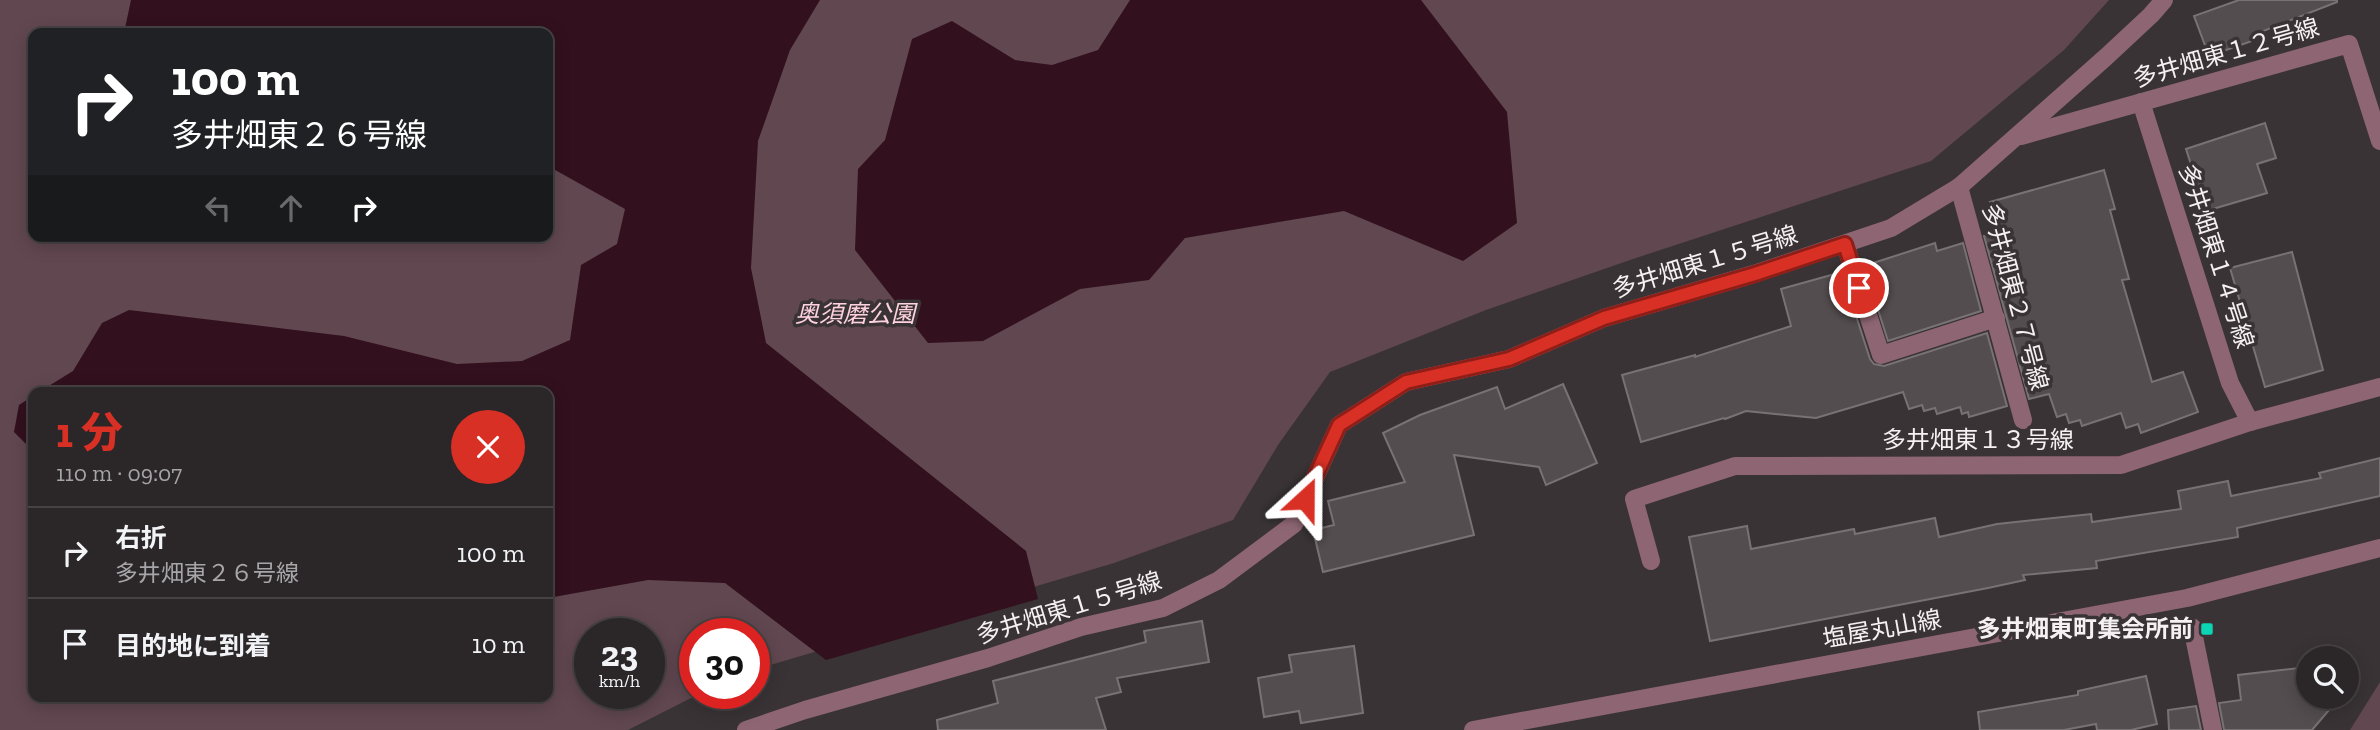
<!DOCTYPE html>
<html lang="ja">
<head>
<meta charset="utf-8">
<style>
  body { margin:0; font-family:"Zilla Slab","Noto Sans JP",serif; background:#373234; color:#f1f3f6; height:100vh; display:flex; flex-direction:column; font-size:26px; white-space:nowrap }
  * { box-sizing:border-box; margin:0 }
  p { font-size:23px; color:#a6a5a8 }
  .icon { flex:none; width:38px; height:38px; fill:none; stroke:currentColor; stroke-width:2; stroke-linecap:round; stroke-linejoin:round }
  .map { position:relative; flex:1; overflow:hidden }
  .side { position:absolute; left:28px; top:387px; width:525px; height:315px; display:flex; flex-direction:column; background:#2b2628; border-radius:14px; box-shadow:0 4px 18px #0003,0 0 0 2px #474345 }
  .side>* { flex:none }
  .hud { position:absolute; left:28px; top:28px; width:525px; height:214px; border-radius:14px; box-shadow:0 4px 18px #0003,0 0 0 2px #474345; background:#202124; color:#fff; overflow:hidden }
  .fabs { position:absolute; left:2296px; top:646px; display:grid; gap:14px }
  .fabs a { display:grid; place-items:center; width:63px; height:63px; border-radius:50%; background:#2b2628; box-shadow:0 4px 18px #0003,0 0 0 2px #474345; font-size:35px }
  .speed { position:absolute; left:574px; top:618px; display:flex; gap:14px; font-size:35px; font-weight:700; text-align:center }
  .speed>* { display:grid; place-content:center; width:91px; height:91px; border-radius:50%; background:#2b2628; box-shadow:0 4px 18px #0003,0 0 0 2px #474345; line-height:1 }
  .speed small { font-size:18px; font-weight:400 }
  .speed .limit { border:10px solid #d22; background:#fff; color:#111 }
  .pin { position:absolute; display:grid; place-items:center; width:60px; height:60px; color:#fff; margin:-30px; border:4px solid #fff; border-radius:50%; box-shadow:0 2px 7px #0007 }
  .me { position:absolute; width:77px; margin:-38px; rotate:24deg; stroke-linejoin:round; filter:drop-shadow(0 0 5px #0008) }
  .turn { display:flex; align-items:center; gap:24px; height:147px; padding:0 28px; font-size:32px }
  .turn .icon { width:91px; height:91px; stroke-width:2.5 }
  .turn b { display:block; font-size:49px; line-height:60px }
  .lanes { display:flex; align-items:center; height:66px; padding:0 28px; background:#0003; justify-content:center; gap:35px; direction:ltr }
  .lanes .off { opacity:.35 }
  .round { display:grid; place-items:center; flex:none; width:74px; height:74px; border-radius:37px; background:#373234 }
  .summary { display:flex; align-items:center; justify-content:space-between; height:119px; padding:0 28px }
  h1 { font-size:42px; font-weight:800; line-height:52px; color:#d93025 }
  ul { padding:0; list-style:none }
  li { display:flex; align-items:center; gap:21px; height:91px; padding:0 28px; border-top:2px solid #474345 }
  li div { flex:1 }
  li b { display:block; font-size:26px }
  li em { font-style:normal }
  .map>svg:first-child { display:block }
  .green { fill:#614750; fill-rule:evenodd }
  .water { fill:#32101e }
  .building { fill:#544d4f; stroke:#797274; stroke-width:2 }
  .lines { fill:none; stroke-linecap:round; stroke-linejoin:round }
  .pedestrian { stroke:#8d6573; stroke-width:18 }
  .minor { stroke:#8d6573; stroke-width:18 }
  .tertiary { stroke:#8d6573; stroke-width:18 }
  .route-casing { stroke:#8d1f18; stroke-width:18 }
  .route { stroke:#d93025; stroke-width:12 }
  .poi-dot { fill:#0bd5b5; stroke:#393335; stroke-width:2.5 }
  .labels { text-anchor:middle; stroke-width:7; stroke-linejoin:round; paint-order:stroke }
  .street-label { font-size:24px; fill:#f5f1f2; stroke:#393335 }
  .park-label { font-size:24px; font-style:italic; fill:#ffd2e0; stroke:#393335 }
  .poi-label { font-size:24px; font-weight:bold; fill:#f5f1f2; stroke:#393335; text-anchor:end }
</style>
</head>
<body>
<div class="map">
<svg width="2380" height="730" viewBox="0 0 2380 730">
  <rect width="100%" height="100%" fill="#393335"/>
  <g class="green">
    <path d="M 0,0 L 2109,0 L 2064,50 L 1931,161 L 1633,259 L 1486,310 L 1330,372 L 1278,445 L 1233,520 L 1114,563 L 754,670 L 754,634 L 695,634 L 695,693 L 701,693 L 628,730 L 0,730 ZM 33,33 L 548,33 L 548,236 L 33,236 ZM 33,392 L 548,392 L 548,696 L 33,696 ZM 590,634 L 649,634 L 649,693 L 590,693 Z"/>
    <polygon points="2380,682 2380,730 2350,730"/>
  </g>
  <g class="water">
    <polygon points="131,0 820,0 790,50 758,141 751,268 766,343 1026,551 1038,599 826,660 725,583 648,580 548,598 548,392 39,392 73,371 102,323 129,310 344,336 457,364 522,361 570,340 581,265 617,244 625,209 548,166 548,33 124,33"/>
    <polygon points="1130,0 1421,0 1507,112 1517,223 1463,261 1344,211 1185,238 1149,280 1080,289 983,341 928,343 855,250 858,169 885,140 912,39 952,21 1015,60 1052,65 1098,50"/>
    <polygon points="33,396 33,451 14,432 19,405"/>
  </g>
  <g class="building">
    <polygon points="2239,0 2337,0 2337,2 2253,35 2255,40 2209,56 2194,16"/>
    <polygon points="2265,123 2276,158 2257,164 2267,193 2206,211 2186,149"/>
    <polygon points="2104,170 2115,209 2110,210 2129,279 2122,280 2152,382 2183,372 2198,412 2141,433 2138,424 2126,428 2121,413 2082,426 2080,420 2069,423 2066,414 2057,417 2049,394 2029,399 1984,236 1997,232 1990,202"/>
    <polygon points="1935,243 1937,251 1963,243 1981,311 1888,341 1864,266"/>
    <polygon points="2292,252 2323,370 2265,387 2230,268"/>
    <polygon points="1842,272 1870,359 1874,364 1884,366 1987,333 2007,406 1969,417 1968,412 1962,414 1960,407 1937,414 1935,408 1924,411 1922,405 1909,409 1903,392 1816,418 1746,411 1725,419 1724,418 1641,442 1622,375 1695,355 1695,357 1791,326 1781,289"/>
    <polygon points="1563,384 1597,463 1546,485 1539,467 1454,455 1474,535 1323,572 1313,530 1334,525 1328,501 1405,482 1383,433 1420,415 1497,387 1505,409"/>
    <polygon points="2380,458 2380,496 2237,528 2238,537 2096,561 2097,568 2023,575 2025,580 1988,588 1710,641 1689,537 1747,526 1751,549 1854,529 1855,534 1935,518 1939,537 1997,524 2091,514 2092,522 2181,509 2178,491 2228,481 2231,496 2321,478 2319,473"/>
    <polygon points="1202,621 1209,662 1117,678 1121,692 1096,698 1106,730 938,730 937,720 998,703 993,681 1146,642 1144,631"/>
    <polygon points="1354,646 1363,713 1301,723 1299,711 1264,717 1258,678 1292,672 1289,655"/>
    <polygon points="2308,667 2308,696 2341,696 2312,730 2224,730 2219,703 2241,700 2238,675"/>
    <polygon points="2146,676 2157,724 2131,730 2097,730 2096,724 2064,730 1980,730 1978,712 2078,695 2078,691"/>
    <polygon points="2196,706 2201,730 2169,730 2168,710"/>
  </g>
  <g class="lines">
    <polyline class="pedestrian" points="2192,627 2213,730"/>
    <g class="minor">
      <polyline points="2141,102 2230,383 2250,422"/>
      <polyline points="2021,136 2349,44 2380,141"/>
      <polyline points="1959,187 2023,420"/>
      <polyline points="1845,244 1881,355 1996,318"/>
      <polyline points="1651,561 1634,499 1735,466 2121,465 2250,422 2380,387"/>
      <polyline points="746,730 805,710 988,658 1081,627 1163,608 1219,580 1294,524 1339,425 1406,382 1509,359 1604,318 1754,274 1891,228 1959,187 2106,57 2151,15 2164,0"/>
    </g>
    <polyline class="tertiary" points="1473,730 2187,598 2380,548"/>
  </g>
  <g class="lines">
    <g class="route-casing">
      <polyline id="route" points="1305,499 1339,425 1406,382 1509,359 1604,318 1755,274 1845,244 1859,288"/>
    </g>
    <use href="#route" class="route"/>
  </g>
  <rect class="poi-dot" x="2200" y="622" width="14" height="14" rx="3.5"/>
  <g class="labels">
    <g class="street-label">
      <text transform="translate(2226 53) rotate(-16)" y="8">多井畑東１２号線</text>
      <text transform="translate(2216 256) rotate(72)" y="8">多井畑東１４号線</text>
      <text transform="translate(1705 262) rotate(-17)" y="8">多井畑東１５号線</text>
      <text transform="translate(2015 297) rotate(75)" y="8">多井畑東２７号線</text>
      <text x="1978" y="448">多井畑東１３号線</text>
      <text transform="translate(1069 608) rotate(-17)" y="8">多井畑東１５号線</text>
      <text transform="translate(1882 629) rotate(-10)" y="8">塩屋丸山線</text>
    </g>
    <g class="park-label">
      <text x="855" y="322">奥須磨公園</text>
    </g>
    <g class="poi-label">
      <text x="2193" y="637">多井畑東町集会所前</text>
    </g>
  </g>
</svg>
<div class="fabs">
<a><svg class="icon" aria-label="search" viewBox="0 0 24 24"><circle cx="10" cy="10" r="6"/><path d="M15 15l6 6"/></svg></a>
</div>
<div class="speed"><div>23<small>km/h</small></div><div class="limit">30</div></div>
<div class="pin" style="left:1859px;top:288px;background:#d93025"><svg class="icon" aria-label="arrive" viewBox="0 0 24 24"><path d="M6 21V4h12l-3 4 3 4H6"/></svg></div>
<svg class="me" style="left:1305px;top:499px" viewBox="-20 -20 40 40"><path d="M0-17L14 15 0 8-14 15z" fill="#d93025" stroke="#fff" stroke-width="4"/></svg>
<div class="hud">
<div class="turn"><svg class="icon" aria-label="right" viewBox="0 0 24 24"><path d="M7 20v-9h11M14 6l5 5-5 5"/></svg><div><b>100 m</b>多井畑東２６号線</div></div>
<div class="lanes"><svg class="icon off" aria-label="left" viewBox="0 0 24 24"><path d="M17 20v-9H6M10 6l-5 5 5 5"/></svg><svg class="icon off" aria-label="ahead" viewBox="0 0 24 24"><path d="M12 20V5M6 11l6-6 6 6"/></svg><svg class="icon" aria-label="right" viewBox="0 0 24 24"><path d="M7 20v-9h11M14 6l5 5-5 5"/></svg></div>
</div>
<section class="side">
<div class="summary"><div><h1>1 分</h1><p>110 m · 09:07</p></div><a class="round" style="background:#d93025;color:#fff"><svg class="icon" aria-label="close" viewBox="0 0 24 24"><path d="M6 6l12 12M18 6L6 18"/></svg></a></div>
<ul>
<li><svg class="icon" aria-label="right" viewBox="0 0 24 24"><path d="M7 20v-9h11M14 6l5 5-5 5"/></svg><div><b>右折</b><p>多井畑東２６号線</p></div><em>100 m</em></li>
<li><svg class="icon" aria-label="arrive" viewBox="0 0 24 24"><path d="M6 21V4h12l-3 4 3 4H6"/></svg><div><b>目的地に到着</b></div><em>10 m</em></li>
</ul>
</section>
</div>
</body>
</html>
